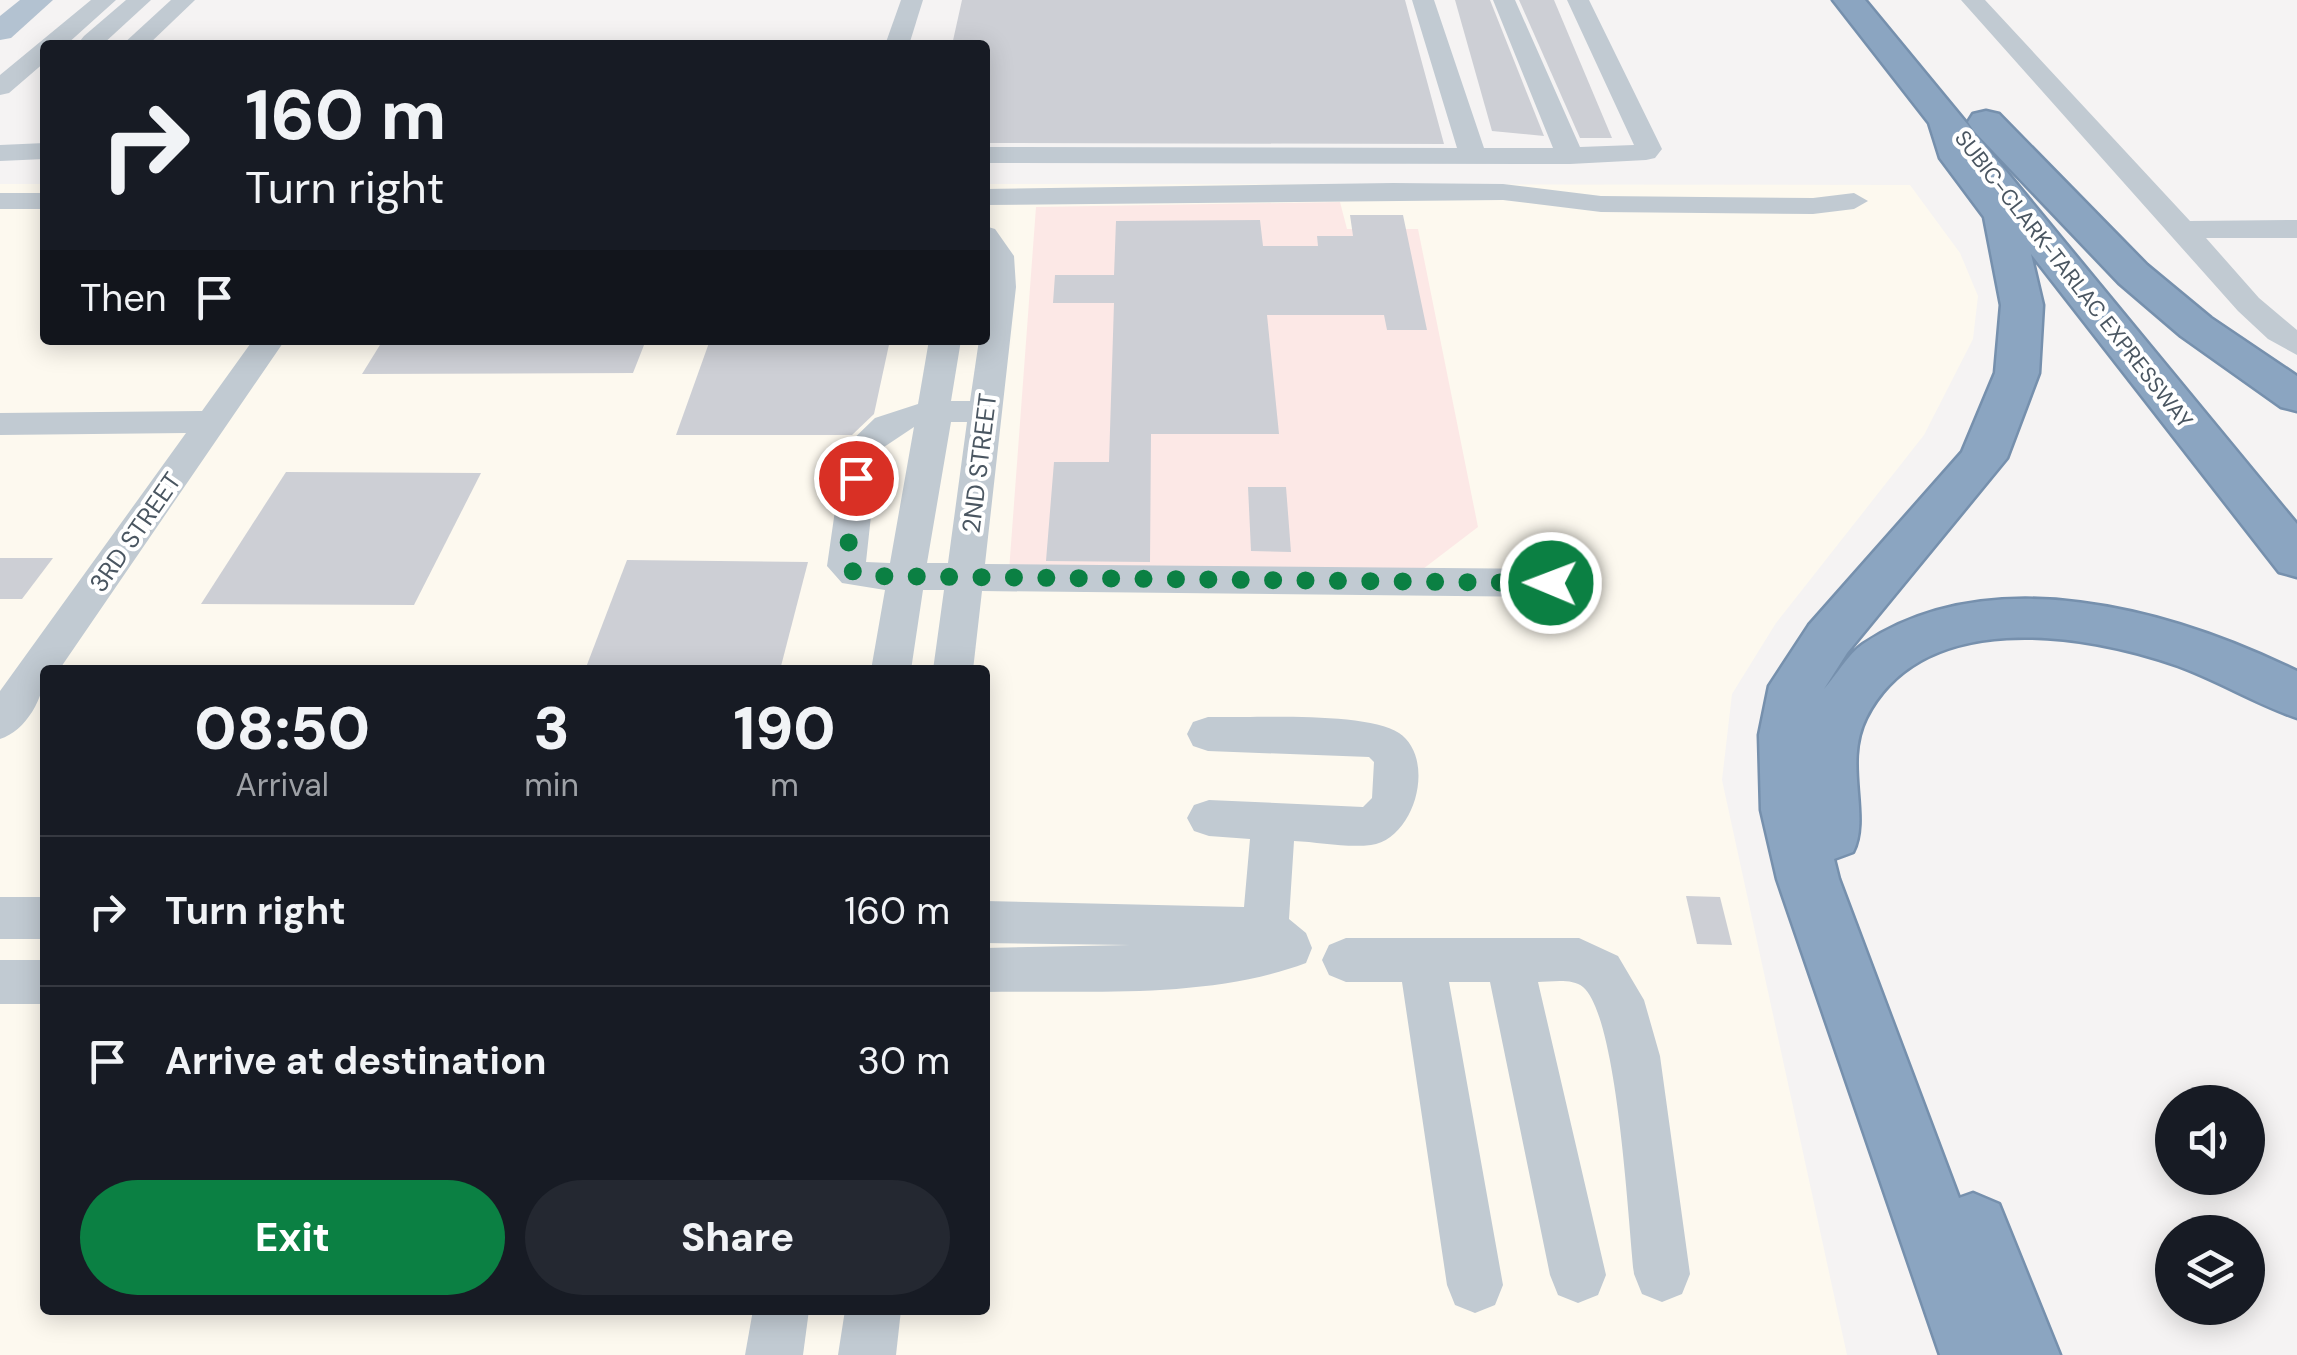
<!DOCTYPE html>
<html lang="en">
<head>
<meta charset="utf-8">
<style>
  body { margin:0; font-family:"DM Sans",sans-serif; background:#242831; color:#f1f3f6; height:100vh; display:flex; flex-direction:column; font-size:38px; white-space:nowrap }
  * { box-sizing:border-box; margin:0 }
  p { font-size:32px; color:#9ea1a6 }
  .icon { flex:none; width:55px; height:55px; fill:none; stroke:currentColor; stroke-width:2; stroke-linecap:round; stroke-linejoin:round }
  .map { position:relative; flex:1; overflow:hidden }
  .panel { position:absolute; left:40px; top:665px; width:950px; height:650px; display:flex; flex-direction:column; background:#171b24; border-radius:10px; box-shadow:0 5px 25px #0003 }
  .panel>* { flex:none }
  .hud { position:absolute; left:40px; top:40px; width:950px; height:305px; border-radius:10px; box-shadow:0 5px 25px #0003; background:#171b24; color:#f1f3f6; overflow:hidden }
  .tools { position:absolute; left:2155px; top:1085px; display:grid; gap:20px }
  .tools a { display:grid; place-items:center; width:110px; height:110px; border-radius:50%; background:#171b24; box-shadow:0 5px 25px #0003; font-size:50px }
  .pin { position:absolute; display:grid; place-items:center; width:85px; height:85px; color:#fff; margin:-42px; border:5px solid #fff; border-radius:50%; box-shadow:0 2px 10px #0007 }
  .me { position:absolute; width:110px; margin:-55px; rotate:271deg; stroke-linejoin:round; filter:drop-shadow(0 0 8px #0008) }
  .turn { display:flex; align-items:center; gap:35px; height:210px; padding:0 40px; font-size:45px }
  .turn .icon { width:130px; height:130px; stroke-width:2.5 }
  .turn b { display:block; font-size:70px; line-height:85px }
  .then { display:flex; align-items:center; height:95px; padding:0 40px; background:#0003; gap:20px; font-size:38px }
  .eta { display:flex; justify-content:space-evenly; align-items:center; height:170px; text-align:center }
  .eta b { font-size:60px; font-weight:800; line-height:70px }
  .button { display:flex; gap:20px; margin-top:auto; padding:20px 40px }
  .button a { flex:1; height:115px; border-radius:60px; background:#0b8043; color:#fff; font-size:40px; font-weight:800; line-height:115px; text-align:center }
  .button a+a { background:#242831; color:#f1f3f6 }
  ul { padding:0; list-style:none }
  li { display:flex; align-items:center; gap:30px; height:150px; padding:0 40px; border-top:2px solid #363941 }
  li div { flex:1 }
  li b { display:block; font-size:38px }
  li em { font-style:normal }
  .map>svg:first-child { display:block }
  .commercial { fill:#fdf9ef; fill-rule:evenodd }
  .medical { fill:#fce8e6 }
  .building { fill:#cdcfd5 }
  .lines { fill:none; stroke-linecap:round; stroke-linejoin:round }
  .highway-casing { stroke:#7690ad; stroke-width:5 }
  .minor { fill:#c1cad2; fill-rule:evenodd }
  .major { fill:#b3c2d1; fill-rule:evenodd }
  .highway { fill:#8ba5c1; fill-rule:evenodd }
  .route { stroke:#0b8043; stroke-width:18; stroke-dasharray:0 32.4 }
  .labels { text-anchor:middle; stroke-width:8; stroke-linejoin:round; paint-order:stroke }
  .far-street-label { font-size:22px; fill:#4a5661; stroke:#fff }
  .street-label { font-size:25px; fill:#4a5661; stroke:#fff }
</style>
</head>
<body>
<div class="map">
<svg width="2297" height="1355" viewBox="0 0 2297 1355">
  <rect width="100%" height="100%" fill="#f5f3f3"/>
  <path class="commercial" d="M 0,184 L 45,184 L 45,340 L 985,340 L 985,184 L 1910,185 L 1960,253 L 1978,296 L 1973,339 L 1924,435 L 1776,623 L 1732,694 L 1722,780 L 1847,1355 L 0,1355 ZM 45,670 L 985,670 L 985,1310 L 45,1310 Z"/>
  <polygon class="medical" points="1340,202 1347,229 1418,229 1478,527 1419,572 1009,571 1036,207"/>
  <g class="building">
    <polygon points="962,0 1405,0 1444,144 985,143 985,45 952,45"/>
    <polygon points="1455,0 1490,0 1544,136 1492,131"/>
    <polygon points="1519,0 1554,0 1612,138 1580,138"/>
    <polygon points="1350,215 1403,215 1427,330 1387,330 1384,315 1267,315 1279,434 1151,434 1150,562 1046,561 1054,462 1109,462 1114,303 1053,303 1055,275 1114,275 1116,221 1260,220 1263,246 1318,246 1317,236 1353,236"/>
    <polygon points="383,340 646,340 633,373 362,374"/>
    <polygon points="710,340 890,340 874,414 852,435 676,435"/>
    <polygon points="286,472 481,473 414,605 201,604"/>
    <polygon points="1248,487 1286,487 1291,552 1251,551"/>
    <polygon points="0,558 53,558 22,599 0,599"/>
    <polygon points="627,560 808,562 780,670 585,670"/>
    <polygon points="1686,896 1720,897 1732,945 1697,944"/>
  </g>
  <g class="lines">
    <g class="highway-casing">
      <g id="highway">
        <path d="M 1833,0 L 1865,0 L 2297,524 L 2297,577 L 2279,572 L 2031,254 L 2043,305 L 2039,373 L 2007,458 L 1847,653 L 1824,689 C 1835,677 1848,654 1863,644 C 1991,559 2170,609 2297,671 L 2297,718 C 2256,704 2219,681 2178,666 C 2081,632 1922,608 1866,718 C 1843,764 1871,816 1853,852 L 1834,859 L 1839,879 L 1959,1198 L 1973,1193 L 1999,1204 L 2060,1355 L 1940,1355 L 1777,879 L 1761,810 L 1759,735 L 1769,686 L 1809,625 L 1962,452 L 1995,373 L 2001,305 L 1984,217 L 1940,158 L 1929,123 Z"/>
        <polygon points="1986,111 1999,114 2147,265 2211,318 2297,376 2297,411 2281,407 2181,336 2119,283 1973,130 1968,122 1973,114"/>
      </g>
    </g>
    <g class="minor">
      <polygon points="91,0 116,0 66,45 45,45 45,62 9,93 0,95 0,75"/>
      <polygon points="126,0 151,0 102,45 83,45 80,41 84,36"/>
      <polygon points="171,0 195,0 148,45 122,45"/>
      <polygon points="901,0 923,0 909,45 885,45"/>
      <polygon points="1412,0 1434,0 1484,148 1553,148 1493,0 1515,0 1580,147 1634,145 1567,0 1589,0 1662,149 1655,158 1646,160 1570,164 985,163 985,147 1457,148"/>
      <polygon points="1961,0 1985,0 2190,221 2297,220 2297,238 2206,238 2259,298 2297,330 2297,355 2268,339 2238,311"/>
      <polygon points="45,143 45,159 0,161 0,145"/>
      <polygon points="1393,183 1503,184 1601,196 1813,198 1854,193 1868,201 1854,209 1813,214 1601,212 1503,200 985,205 985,189"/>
      <rect x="0" y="193" width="45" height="16"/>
      <path d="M 985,226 L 995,229 L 1014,256 L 1016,287 L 985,564 L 1551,569 L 1564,573 L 1570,583 L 1564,593 L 1551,597 L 982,591 L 973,670 L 933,670 L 944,590 L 923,590 L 911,670 L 871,670 L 885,590 L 842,583 L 827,566 L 844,448 L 875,418 L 918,404 L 929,340 L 961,340 L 951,401 L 970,401 L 979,340 L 985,340 ZM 951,422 L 967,422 L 948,563 L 927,563 ZM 914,427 L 890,563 L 866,562 L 878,451 Z"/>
      <path d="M 253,340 L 285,340 L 59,670 L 45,670 C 45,697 26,731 0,739 L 0,691 L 186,433 L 0,435 L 0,413 L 202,411 Z"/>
      <path d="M 1208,717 C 1251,718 1366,711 1399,733 C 1437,759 1415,839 1371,845 C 1347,848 1318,842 1294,841 L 1289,919 L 1306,933 L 1312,948 L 1306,963 C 1207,1000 1089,990 985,992 L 985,948 L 1130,945 L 985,943 L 985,901 L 1244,907 L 1250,839 L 1209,836 L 1194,831 L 1187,818 L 1194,805 L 1209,800 L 1363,807 L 1372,798 L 1374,762 L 1369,757 L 1208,751 L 1193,746 L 1187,734 L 1193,722 Z"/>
      <rect x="0" y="897" width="45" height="42"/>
      <path d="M 1346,938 L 1579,938 L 1618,956 L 1644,1000 L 1660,1056 L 1690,1274 L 1682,1294 L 1662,1302 L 1642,1294 L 1634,1274 C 1628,1220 1618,1017 1583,987 C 1572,978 1551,982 1538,982 L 1606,1275 L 1598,1295 L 1578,1303 L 1558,1295 L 1550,1275 L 1490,982 L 1449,982 L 1503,1285 L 1495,1305 L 1475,1313 L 1455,1305 L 1447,1285 L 1402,982 L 1346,982 L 1329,975 L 1322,960 L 1329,945 Z"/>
      <rect x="0" y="960" width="45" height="44"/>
      <polygon points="753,1310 809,1310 803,1355 745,1355"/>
      <polygon points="845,1310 901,1310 896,1355 838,1355"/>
    </g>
    <polygon class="major" points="20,0 53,0 11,38 0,40 0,16"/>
    <use href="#highway" class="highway"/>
  </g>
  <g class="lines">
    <polyline class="route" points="856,478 846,566 855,573 870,576 1551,583"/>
  </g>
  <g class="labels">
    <g class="far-street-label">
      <text transform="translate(2074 279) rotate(52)" y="8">SUBIC-CLARK-TARLAC EXPRESSWAY</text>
    </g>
    <g class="street-label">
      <text transform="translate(979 463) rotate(-83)" y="9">2ND STREET</text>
      <text transform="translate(135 532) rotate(-55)" y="9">3RD STREET</text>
    </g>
  </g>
</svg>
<div class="tools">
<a><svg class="icon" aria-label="sound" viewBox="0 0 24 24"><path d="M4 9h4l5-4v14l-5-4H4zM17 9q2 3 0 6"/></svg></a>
<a><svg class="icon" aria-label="layers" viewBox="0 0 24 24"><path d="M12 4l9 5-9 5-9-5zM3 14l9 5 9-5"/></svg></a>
</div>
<div class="pin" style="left:856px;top:478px;background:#d93025"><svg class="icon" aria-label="arrive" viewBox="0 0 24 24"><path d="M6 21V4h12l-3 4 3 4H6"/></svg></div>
<svg class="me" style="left:1551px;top:583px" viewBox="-20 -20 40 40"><circle r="17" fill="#0b8043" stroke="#fff" stroke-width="3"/><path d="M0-11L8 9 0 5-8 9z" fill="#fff"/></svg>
<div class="hud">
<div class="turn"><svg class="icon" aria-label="right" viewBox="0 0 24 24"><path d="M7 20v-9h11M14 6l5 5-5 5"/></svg><div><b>160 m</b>Turn right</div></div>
<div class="then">Then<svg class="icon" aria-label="arrive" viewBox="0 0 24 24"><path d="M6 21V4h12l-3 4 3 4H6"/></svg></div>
</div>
<section class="panel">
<div class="eta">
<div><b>08:50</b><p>Arrival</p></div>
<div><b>3</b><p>min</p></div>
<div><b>190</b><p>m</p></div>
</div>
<ul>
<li><svg class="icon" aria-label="right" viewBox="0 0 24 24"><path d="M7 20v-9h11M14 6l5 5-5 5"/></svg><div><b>Turn right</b></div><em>160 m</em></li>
<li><svg class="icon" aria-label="arrive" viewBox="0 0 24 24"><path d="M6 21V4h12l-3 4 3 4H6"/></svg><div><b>Arrive at destination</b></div><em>30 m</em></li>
</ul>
<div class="button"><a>Exit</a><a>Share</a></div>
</section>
</div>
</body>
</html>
